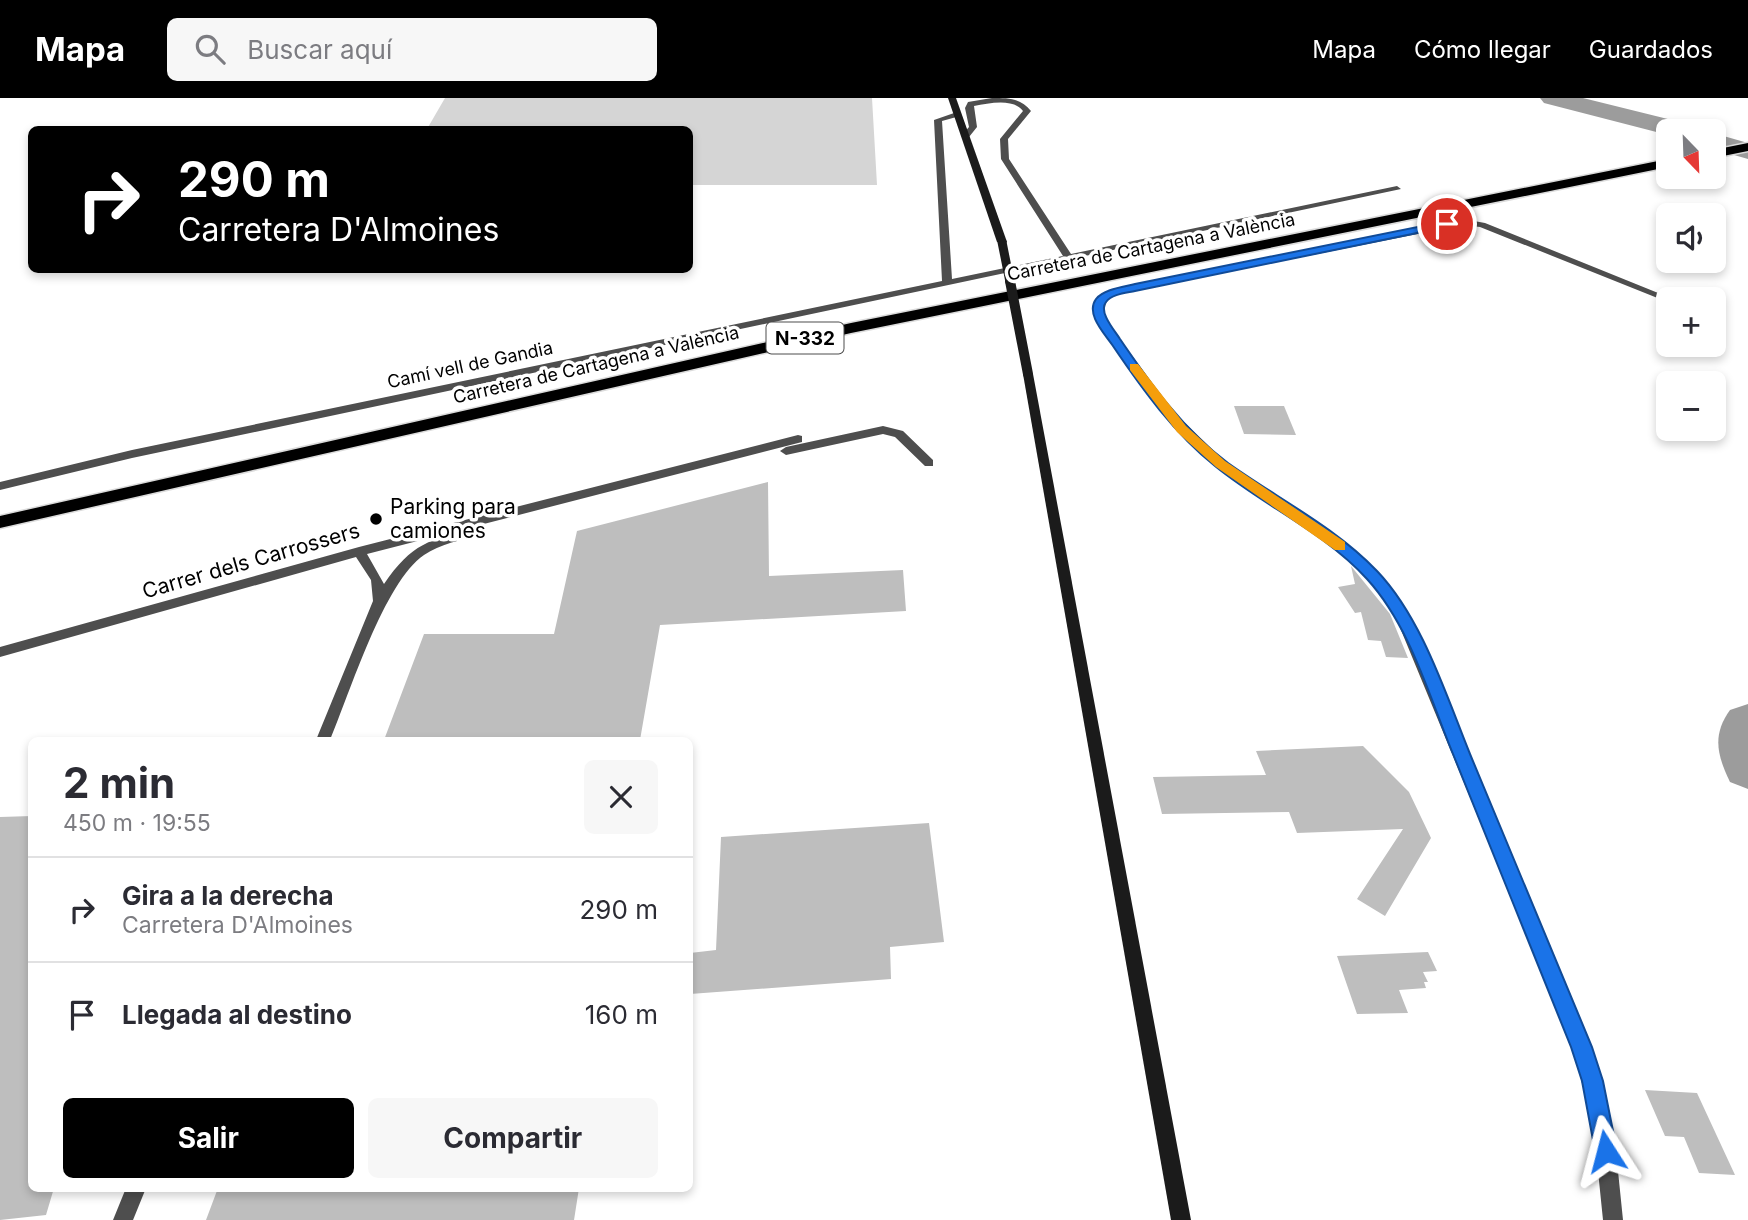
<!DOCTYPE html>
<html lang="es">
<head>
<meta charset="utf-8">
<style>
  body { margin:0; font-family:Inter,sans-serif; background:#f7f7f7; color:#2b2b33; height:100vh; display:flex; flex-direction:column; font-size:26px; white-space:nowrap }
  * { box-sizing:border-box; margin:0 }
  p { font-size:23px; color:#7c7c81 }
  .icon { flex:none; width:38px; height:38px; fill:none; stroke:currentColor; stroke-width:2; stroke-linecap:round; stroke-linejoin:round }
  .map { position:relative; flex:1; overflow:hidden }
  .side { position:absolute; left:28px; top:639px; width:665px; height:455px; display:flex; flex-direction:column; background:#fff; border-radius:10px; box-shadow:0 4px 10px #0003 }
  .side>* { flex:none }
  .top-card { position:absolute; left:28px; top:28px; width:665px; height:147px; border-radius:10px; box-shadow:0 4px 10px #0003; background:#000; color:#fff; overflow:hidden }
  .needle { width:46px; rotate:157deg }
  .buttons { position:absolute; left:1656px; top:21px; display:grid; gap:14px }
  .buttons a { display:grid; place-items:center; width:70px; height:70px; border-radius:10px; background:#fff; box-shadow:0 4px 10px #0003; font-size:35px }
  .pin { position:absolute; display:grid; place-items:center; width:60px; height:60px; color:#fff; margin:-30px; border:4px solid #fff; border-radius:50%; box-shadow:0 2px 7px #0007 }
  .me { position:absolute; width:77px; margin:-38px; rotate:351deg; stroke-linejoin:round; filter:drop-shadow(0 0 5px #0008) }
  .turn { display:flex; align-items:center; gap:24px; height:147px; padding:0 35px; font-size:32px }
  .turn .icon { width:91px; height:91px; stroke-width:2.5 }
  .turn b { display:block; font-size:49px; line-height:60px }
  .round { display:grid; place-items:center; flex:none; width:74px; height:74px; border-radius:10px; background:#f7f7f7 }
  .head { display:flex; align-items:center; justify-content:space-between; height:119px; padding:0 35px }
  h1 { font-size:42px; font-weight:700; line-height:52px }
  .action { display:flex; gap:14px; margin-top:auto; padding:14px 35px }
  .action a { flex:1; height:80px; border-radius:10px; background:#000; color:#fff; font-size:28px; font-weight:700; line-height:80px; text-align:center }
  .action a+a { background:#f7f7f7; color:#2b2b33 }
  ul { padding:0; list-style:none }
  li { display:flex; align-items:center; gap:21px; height:105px; padding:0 35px; border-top:2px solid #e1e1e2 }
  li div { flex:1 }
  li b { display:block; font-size:26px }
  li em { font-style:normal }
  header { display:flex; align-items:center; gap:42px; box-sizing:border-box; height:98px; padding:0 35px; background:#000; color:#fff }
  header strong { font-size:33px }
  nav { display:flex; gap:38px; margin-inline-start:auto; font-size:24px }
  .search { width:490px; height:63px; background:#f7f7f7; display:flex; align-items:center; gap:18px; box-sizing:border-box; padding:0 24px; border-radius:10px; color:#7c7c81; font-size:26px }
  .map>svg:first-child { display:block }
  .green { fill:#d5d5d5 }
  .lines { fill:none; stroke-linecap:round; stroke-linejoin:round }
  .river { fill:#9c9c9c; fill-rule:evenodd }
  .building { fill:#bebebe }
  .highway-casing { stroke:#dbdbdb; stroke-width:3 }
  .street { fill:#4e4e4e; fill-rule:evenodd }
  .secondary { fill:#1b1b1b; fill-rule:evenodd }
  .highway { fill:#000; fill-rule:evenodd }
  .secondary-bridge-far1 { stroke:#1b1b1b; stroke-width:9 }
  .secondary-bridge { stroke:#1b1b1b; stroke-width:10 }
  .route { fill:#1a73e8; stroke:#114b97; stroke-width:2 }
  .slow { fill:#f59e0b }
  .poi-dot { fill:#000; stroke:#fff; stroke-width:2.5 }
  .labels { text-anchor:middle; stroke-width:7; stroke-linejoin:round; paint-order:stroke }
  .far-street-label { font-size:18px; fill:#000; stroke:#fff }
  .shield { fill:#fff; stroke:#4c4c4c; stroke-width:2 }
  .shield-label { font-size:19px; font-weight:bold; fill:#000 }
  .poi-label { font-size:21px; fill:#000; stroke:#fff; text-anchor:start }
  .street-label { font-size:21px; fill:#000; stroke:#fff }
</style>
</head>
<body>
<header>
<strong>Mapa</strong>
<div class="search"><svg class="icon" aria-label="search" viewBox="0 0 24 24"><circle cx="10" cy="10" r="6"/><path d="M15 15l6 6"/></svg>Buscar aquí</div>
<nav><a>Mapa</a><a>Cómo llegar</a><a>Guardados</a></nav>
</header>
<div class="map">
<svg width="1748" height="1122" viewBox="0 0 1748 1122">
  <rect width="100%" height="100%" fill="#fff"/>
  <polygon class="green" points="445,0 872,0 877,87 690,87 690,32 427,31"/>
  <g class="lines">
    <g class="river">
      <polygon points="1540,0 1583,0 1692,27 1696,33 1668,33 1668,37 1544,5"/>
      <polygon points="1713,35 1748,45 1748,61 1713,51"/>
      <path d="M 1748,606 L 1748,691 L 1730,684 C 1717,657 1712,637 1730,612 Z"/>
    </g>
  </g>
  <g class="building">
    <polygon points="1234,308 1284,308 1296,337 1244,336"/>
    <polygon points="768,384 769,478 903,472 906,513 660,527 640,642 384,642 424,536 554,536 577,433"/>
    <polygon points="1351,468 1390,516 1408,560 1386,559 1381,543 1368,542 1361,514 1355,515 1338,489 1355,486"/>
    <polygon points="1363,648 1409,694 1431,740 1385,818 1357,801 1403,731 1297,735 1289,714 1162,716 1153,679 1266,677 1256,653"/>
    <polygon points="32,718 32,1090 54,1090 46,1117 0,1122 0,719"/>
    <polygon points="929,725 944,844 890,849 891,881 690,896 690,855 716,852 721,739"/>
    <polygon points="1428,854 1437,873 1423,874 1428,884 1424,884 1426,890 1399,892 1408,915 1357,916 1337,858"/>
    <polygon points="1645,992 1697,995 1735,1077 1699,1075 1684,1039 1665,1038"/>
    <polygon points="218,1090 579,1090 574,1122 206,1122"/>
  </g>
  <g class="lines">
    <g class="highway-casing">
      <g id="highway">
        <polygon points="1748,45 1748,53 1713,60 1713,52"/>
        <polygon points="1668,61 1668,69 851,235 0,430 0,418 851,225"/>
      </g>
    </g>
    <g class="street">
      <path d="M 992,0 C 1008,0 1021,0 1031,13 L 1008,41 L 1009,61 L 1071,156 L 1397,88 L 1401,91 L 132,360 L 0,392 L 0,384 L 132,352 L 942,183 L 934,22 L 957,14 L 961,16 L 960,18 L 942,23 L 952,181 L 1063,158 L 1001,61 L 1000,41 L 1023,13 C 1013,0 990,5 974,8 L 977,29 L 969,39 L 962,37 L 969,29 L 965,10 L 968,4 Z"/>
      <path d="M 1463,121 L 1485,125 L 1673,201 L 1665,203 L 1480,129 L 1463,127 L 1136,192 C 1116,197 1100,197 1106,222 L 1171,311 L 1224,363 L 1317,424 L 1359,457 L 1387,485 L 1407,514 L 1591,949 L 1614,1034 L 1623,1122 L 1603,1122 L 1594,1034 L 1573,949 L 1396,520 L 1377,491 L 1349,463 L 1309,430 L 1216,369 L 1163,315 L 1096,222 C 1089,193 1113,192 1135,186 Z"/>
      <polygon points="883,328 903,333 933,362 933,368 925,368 895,339 883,336 786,357 780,353 786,349"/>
      <path d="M 798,337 L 802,338 L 802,344 L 367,456 L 384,486 C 412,445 429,442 475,430 L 481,434 L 479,437 C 461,442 440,446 424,457 C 384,484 350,595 330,642 L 316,642 L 373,503 L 371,482 L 356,459 L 0,559 L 0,549 L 359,449 Z"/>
      <polygon points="126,1090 146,1090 133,1122 113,1122"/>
    </g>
    <g class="secondary">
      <polygon points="948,0 956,0 1007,144 1005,146 997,144"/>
      <polygon points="1028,273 1033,276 1191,1122 1171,1122 1023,276"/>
    </g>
    <use href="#highway" class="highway"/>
    <polyline class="secondary-bridge-far1" points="1002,144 1010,184"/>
    <polyline class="secondary-bridge" points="1010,183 1028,276"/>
  </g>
  <path class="route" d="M 1447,123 L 1451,128 L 1135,193 C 1126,195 1112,196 1106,204 C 1098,214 1115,233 1120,241 C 1150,285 1184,333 1228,365 C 1277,400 1335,429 1377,473 C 1422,520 1446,597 1470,656 C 1511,754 1552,852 1592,949 L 1603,983 L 1617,1053 L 1614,1061 L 1606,1065 L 1598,1061 L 1595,1053 L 1582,983 L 1571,949 C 1532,851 1492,754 1453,656 C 1429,598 1410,528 1367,481 C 1324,434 1264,408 1215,368 C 1174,335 1142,291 1113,248 C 1105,236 1085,216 1096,201 C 1104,191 1123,189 1135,186 Z"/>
  <polygon class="slow" points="1130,266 1138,266 1186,328 1225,363 1345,444 1345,452 1335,452 1216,369 1177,334 1130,272"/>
  <circle class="poi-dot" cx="376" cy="421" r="7"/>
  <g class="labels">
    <g class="far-street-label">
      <text transform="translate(1151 149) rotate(-11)" y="6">Carretera de Cartagena a València</text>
      <text transform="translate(470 267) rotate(-12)" y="6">Camí vell de Gandia</text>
      <text transform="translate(596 267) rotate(-13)" y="6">Carretera de Cartagena a València</text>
    </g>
    <rect class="shield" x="766.5" y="224.5" width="77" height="31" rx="5"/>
    <g class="shield-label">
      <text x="805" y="247">N-332</text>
    </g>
    <g class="poi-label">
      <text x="390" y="416">Parking para<tspan x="390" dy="24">camiones</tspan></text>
    </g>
    <g class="street-label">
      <text transform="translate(251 463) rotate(-16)" y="7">Carrer dels Carrossers</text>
    </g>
  </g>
</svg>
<div class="buttons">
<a><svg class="needle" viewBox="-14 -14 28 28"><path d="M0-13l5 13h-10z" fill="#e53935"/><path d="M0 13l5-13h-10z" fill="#7c7c81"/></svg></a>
<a><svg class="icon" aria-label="sound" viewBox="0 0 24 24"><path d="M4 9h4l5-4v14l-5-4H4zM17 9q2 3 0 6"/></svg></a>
<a>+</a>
<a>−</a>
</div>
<div class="pin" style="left:1447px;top:126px;background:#d93025"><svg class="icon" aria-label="arrive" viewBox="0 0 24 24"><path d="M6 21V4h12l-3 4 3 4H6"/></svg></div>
<svg class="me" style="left:1606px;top:1053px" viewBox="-20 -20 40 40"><path d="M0-17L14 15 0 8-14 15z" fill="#1a73e8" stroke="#fff" stroke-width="4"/></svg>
<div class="top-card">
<div class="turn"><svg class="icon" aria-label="right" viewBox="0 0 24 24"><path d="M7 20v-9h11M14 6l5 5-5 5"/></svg><div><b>290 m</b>Carretera D'Almoines</div></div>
</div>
<section class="side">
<div class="head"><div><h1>2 min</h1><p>450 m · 19:55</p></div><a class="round"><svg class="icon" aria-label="close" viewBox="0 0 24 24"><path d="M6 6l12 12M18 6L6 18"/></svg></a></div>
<ul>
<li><svg class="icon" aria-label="right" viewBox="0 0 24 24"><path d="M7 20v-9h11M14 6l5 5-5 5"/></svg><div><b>Gira a la derecha</b><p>Carretera D'Almoines</p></div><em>290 m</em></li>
<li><svg class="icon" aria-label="arrive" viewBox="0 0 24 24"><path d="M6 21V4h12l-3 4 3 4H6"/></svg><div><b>Llegada al destino</b></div><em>160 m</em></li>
</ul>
<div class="action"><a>Salir</a><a>Compartir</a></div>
</section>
</div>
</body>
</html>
